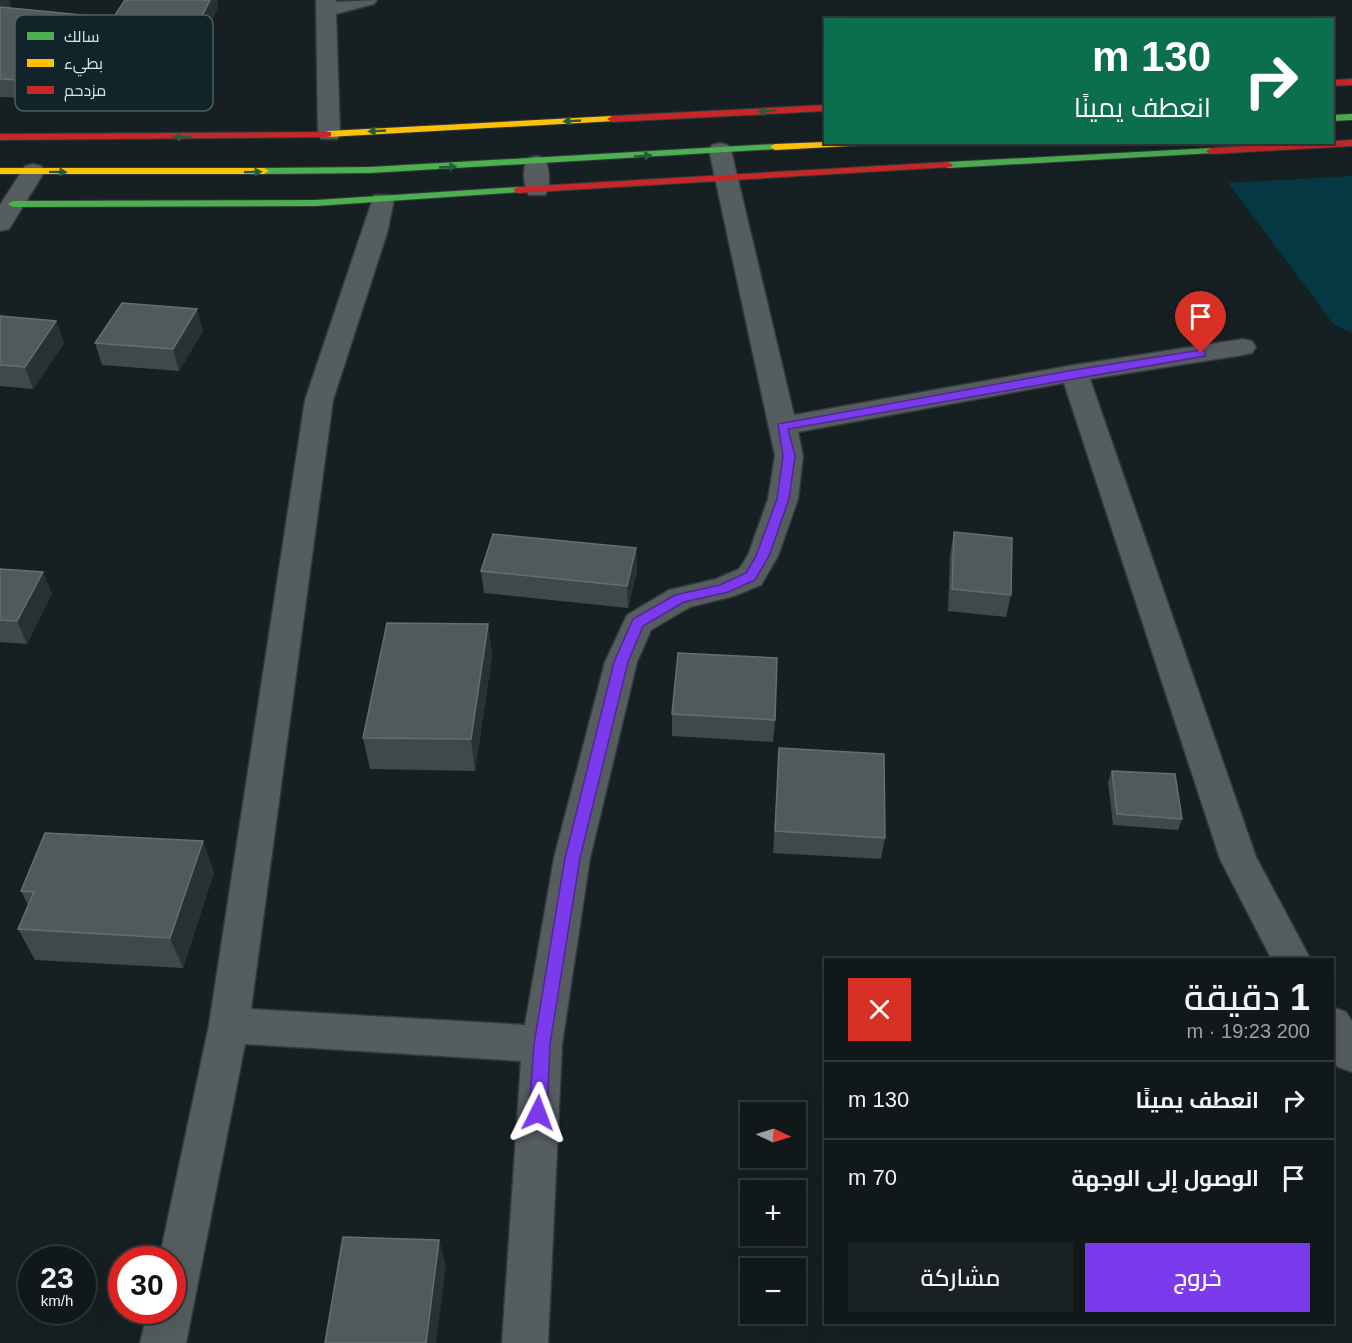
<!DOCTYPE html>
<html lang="ar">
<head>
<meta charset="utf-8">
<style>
  body { margin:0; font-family:Arial,Cairo,sans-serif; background:#192123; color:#f1f3f6; direction:rtl; height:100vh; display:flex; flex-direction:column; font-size:22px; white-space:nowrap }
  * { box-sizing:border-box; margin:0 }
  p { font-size:20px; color:#9ca0a2 }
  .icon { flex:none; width:33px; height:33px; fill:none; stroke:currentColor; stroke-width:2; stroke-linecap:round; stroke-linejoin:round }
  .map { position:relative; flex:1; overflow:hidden; direction:ltr }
  .panel { position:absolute; left:824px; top:958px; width:510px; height:366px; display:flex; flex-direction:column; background:#10181a; border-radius:0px; box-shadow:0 6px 24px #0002,0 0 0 2px #303739; direction:rtl }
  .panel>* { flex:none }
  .hud { position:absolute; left:824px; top:18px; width:510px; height:126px; border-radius:0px; box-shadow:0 6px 24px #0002,0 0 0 2px #303739; direction:rtl; background:#0b6e4f; color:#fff; overflow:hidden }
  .needle { width:39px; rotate:94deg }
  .fabs { position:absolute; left:740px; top:1102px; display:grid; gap:12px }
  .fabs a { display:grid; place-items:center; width:66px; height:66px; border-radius:0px; background:#10181a; box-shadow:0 6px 24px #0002,0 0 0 2px #303739; font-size:30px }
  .speed { position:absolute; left:18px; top:1246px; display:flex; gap:12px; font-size:30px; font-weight:700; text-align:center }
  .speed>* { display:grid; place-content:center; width:78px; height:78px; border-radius:50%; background:#10181a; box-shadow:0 6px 24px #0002,0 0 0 2px #303739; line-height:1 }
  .speed small { font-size:15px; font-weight:400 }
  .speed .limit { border:9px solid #d22; background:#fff; color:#111 }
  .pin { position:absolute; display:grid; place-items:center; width:51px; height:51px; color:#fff; margin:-62px -26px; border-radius:50% 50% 50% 0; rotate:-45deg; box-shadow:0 0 6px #0007 }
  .pin .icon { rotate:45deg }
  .me { position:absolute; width:66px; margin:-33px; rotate:3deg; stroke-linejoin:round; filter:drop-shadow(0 0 4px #0008) }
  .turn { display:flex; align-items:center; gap:21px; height:126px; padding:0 24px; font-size:27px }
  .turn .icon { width:78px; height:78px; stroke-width:2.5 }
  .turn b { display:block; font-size:42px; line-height:51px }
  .round { display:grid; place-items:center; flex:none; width:63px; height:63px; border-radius:0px; background:#192123 }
  .overview { display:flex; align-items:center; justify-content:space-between; height:102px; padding:0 24px }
  h1 { font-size:36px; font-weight:600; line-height:45px }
  .primary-button { display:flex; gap:12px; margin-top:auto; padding:12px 24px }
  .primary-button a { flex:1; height:69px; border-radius:0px; background:#7c3aed; color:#fff; font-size:24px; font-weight:600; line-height:69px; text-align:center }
  .primary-button a+a { background:#192123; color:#f1f3f6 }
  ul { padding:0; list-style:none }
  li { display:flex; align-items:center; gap:18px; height:78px; padding:0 24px; border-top:2px solid #303739 }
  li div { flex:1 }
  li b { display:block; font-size:22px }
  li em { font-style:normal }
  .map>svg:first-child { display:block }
  .green { fill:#063844 }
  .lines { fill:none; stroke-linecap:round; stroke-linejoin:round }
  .street-casing { stroke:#32393c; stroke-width:3 }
  .fast-casing { stroke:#32393c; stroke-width:2 }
  .slow-casing { stroke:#32393c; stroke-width:2 }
  .jam-casing { stroke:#32393c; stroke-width:2 }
  .street { fill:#555d5f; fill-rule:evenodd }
  .fast { fill:#4caf50; fill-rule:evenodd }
  .slow { fill:#ffc107; fill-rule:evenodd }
  .jam { fill:#c62828; fill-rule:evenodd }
  .wall { fill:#3f484b }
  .shaded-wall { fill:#283134 }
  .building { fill:#50595c; stroke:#656e72; stroke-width:1.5 }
  .oneway { fill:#285c39 }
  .route { fill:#7c3aed; stroke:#51269a; stroke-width:1.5 }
  .key { fill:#102429; stroke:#4c5e62; stroke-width:1.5 }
  .key-label { font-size:16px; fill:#d8e4e8 }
</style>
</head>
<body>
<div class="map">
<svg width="1352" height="1343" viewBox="0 0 1352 1343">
  <rect width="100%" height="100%" fill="#162023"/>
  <polygon class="green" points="1352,176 1352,333 1334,325 1228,183"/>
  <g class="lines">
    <g class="street-casing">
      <g id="street">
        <polygon points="316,0 336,0 336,2 377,0 374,4 336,14 340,134 337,139 321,139 318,134"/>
        <polygon points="720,143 728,145 731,150 794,415 1074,365 1243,339 1252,341 1256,347 1252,353 1243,355 1090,379 1256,857 1311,960 1272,960 1220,859 1064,383 798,432 803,456 798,499 778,556 761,585 734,596 690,607 651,630 637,662 590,858 562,1044 548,1343 502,1343 521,1061 245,1044 186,1343 140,1343 148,1311 172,1311 172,1260 159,1260 209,1025 305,400 374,195 390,195 394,200 387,233 333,400 251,1009 525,1025 554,858 605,662 627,615 669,590 716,579 739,569 748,555 768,499 775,456 709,150 712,145"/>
        <path d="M 536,156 L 544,158 C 550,167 551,187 545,195 L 529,195 C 523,187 522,167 528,158 Z"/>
        <polygon points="33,164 41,166 45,171 9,229 0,231 0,205 25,166"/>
        <polygon points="1332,1007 1346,1012 1352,1021 1352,1072 1338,1067 1332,1058"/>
      </g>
    </g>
    <g class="fast-casing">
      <g id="fast">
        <polygon points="1352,114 1352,120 1332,121 1332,115"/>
        <polygon points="775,144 780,147 778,149 370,173 264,174 259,171 264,168 370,167"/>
        <polygon points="1211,148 1216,151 1214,153 948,168 943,165 948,162"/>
        <polygon points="518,187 523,190 521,192 316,206 13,207 8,204 13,201 316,200"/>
      </g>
    </g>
    <g class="slow-casing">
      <g id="slow">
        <polygon points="612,116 617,119 615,121 328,137 323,134 328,131"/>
        <polygon points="825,142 873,142 869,145 775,150 770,147 775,144"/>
        <polygon points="0,168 264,168 269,171 264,174 0,174"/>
      </g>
    </g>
    <g class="jam-casing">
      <g id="jam">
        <polygon points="1352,79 1352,85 1332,86 1332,80"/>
        <polygon points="825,105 825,111 612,122 607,119 612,116"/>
        <polygon points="331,132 331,136 328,137 0,140 0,134"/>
        <polygon points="1352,140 1352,146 1211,154 1206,151 1211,148"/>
        <polygon points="948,162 953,165 951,167 518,193 513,190 518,187"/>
      </g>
    </g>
    <use href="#street" class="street"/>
    <use href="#fast" class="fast"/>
    <use href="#slow" class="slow"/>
    <use href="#jam" class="jam"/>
  </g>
  <g class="wall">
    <polygon points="0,0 11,6 9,8 113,18 125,0 217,0 218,7 195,55 142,55 128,78 64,76 47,99 0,97"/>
    <polygon points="0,316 56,321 64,343 33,389 0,386"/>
    <polygon points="203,331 179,371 102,365 95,343"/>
    <polygon points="954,532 1011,595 1006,617 948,611 950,555"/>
    <polygon points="636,548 637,571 628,608 484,593 481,571"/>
    <polygon points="0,569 52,594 27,644 0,642"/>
    <polygon points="488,624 492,656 475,771 370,769 363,738"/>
    <polygon points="672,714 775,720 773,742 672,736"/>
    <polygon points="778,770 885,838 881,859 773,853"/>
    <polygon points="1112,771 1182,819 1178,830 1113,825 1108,782"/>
    <polygon points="214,872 183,968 35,960 18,929 28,905 21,891"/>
  </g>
  <g class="shaded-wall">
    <polygon points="0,0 9,0 11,6 0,17"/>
    <polygon points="210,0 217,0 218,7 195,55 191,38"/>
    <polygon points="138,37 142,55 128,78 123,60"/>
    <polygon points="59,58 64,76 47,99 42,81"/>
    <polygon points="197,309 203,331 179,371 173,349"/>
    <polygon points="56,321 64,343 33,389 25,367"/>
    <polygon points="636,548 637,571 628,608 627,586"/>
    <polygon points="43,572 52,594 27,644 17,621"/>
    <polygon points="488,624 492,656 475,771 471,739"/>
    <polygon points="203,841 214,872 183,968 170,938"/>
    <polygon points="439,1240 446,1266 436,1343 426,1343"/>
  </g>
  <g class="building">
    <polygon points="125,0 210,0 191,38 138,37 123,60 59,58 42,81 0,79 0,7 113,18"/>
    <polygon points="122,303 197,309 173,349 95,343"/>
    <polygon points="0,316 56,321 25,367 0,365"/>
    <polygon points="954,532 1012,538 1011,595 952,589"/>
    <polygon points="493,534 636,548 627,586 481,571"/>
    <polygon points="0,569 43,572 17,621 0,620"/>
    <polygon points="387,623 488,624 471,739 363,738"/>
    <polygon points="678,653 777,658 775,720 672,714"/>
    <polygon points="779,748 884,754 885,838 775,831"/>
    <polygon points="1112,771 1175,774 1182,819 1117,814"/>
    <polygon points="45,833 203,841 170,938 18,929 34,892 21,891"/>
    <polygon points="343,1237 439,1240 426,1343 325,1343"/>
  </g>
  <defs><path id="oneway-solid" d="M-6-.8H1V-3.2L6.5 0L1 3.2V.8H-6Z" transform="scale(1.5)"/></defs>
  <g class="oneway">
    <use href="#oneway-solid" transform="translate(767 111) rotate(177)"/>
    <use href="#oneway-solid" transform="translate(572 121) rotate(177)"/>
    <use href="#oneway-solid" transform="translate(377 131) rotate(177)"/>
    <use href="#oneway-solid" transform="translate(182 137) rotate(179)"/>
    <use href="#oneway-solid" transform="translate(643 156) rotate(-4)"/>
    <use href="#oneway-solid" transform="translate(448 167) rotate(-3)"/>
    <use href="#oneway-solid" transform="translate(58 172) rotate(1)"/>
    <use href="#oneway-solid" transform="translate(253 172) rotate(-1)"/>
  </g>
  <polygon class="route" points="1201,350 1205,351 1205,356 788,429 795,456 789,499 769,556 755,580 728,592 684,602 643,626 628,662 580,858 550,1044 547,1113 544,1119 538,1121 532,1119 529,1113 534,1044 565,858 614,662 633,619 675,595 720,585 746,573 756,556 777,499 783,456 778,424 1074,370"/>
  <rect x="15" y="15" width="198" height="96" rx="9" class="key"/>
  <rect x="27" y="32" width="27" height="8" fill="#4caf50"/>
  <rect x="27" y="59" width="27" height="8" fill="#ffc107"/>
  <rect x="27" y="86" width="27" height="8" fill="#c62828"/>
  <g class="key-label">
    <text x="64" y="42">سالك</text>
    <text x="64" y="69">بطيء</text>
    <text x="64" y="96">مزدحم</text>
  </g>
</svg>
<div class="fabs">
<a><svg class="needle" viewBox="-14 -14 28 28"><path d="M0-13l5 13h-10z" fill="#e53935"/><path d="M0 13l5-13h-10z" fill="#9ca0a2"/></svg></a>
<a>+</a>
<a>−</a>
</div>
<div class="speed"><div>23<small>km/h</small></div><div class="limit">30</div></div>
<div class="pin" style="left:1201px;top:353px;background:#d93025"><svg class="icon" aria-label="arrive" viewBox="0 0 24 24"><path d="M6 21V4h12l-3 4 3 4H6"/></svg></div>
<svg class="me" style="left:538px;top:1113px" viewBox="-20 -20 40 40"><path d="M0-17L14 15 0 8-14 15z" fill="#7c3aed" stroke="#fff" stroke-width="4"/></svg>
<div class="hud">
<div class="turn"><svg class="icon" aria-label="right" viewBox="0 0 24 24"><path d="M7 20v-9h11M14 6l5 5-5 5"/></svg><div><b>130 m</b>انعطف يمينًا</div></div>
</div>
<section class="panel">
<div class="overview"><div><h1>1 دقيقة</h1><p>200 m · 19:23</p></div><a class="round" style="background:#d93025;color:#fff"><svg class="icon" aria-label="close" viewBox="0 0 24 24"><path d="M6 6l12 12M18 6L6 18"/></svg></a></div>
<ul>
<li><svg class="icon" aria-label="right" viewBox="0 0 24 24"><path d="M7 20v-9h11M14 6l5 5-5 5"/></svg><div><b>انعطف يمينًا</b></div><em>130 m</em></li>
<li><svg class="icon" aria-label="arrive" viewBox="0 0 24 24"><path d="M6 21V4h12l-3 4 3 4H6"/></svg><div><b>الوصول إلى الوجهة</b></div><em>70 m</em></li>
</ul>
<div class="primary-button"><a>خروج</a><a>مشاركة</a></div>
</section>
</div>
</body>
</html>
